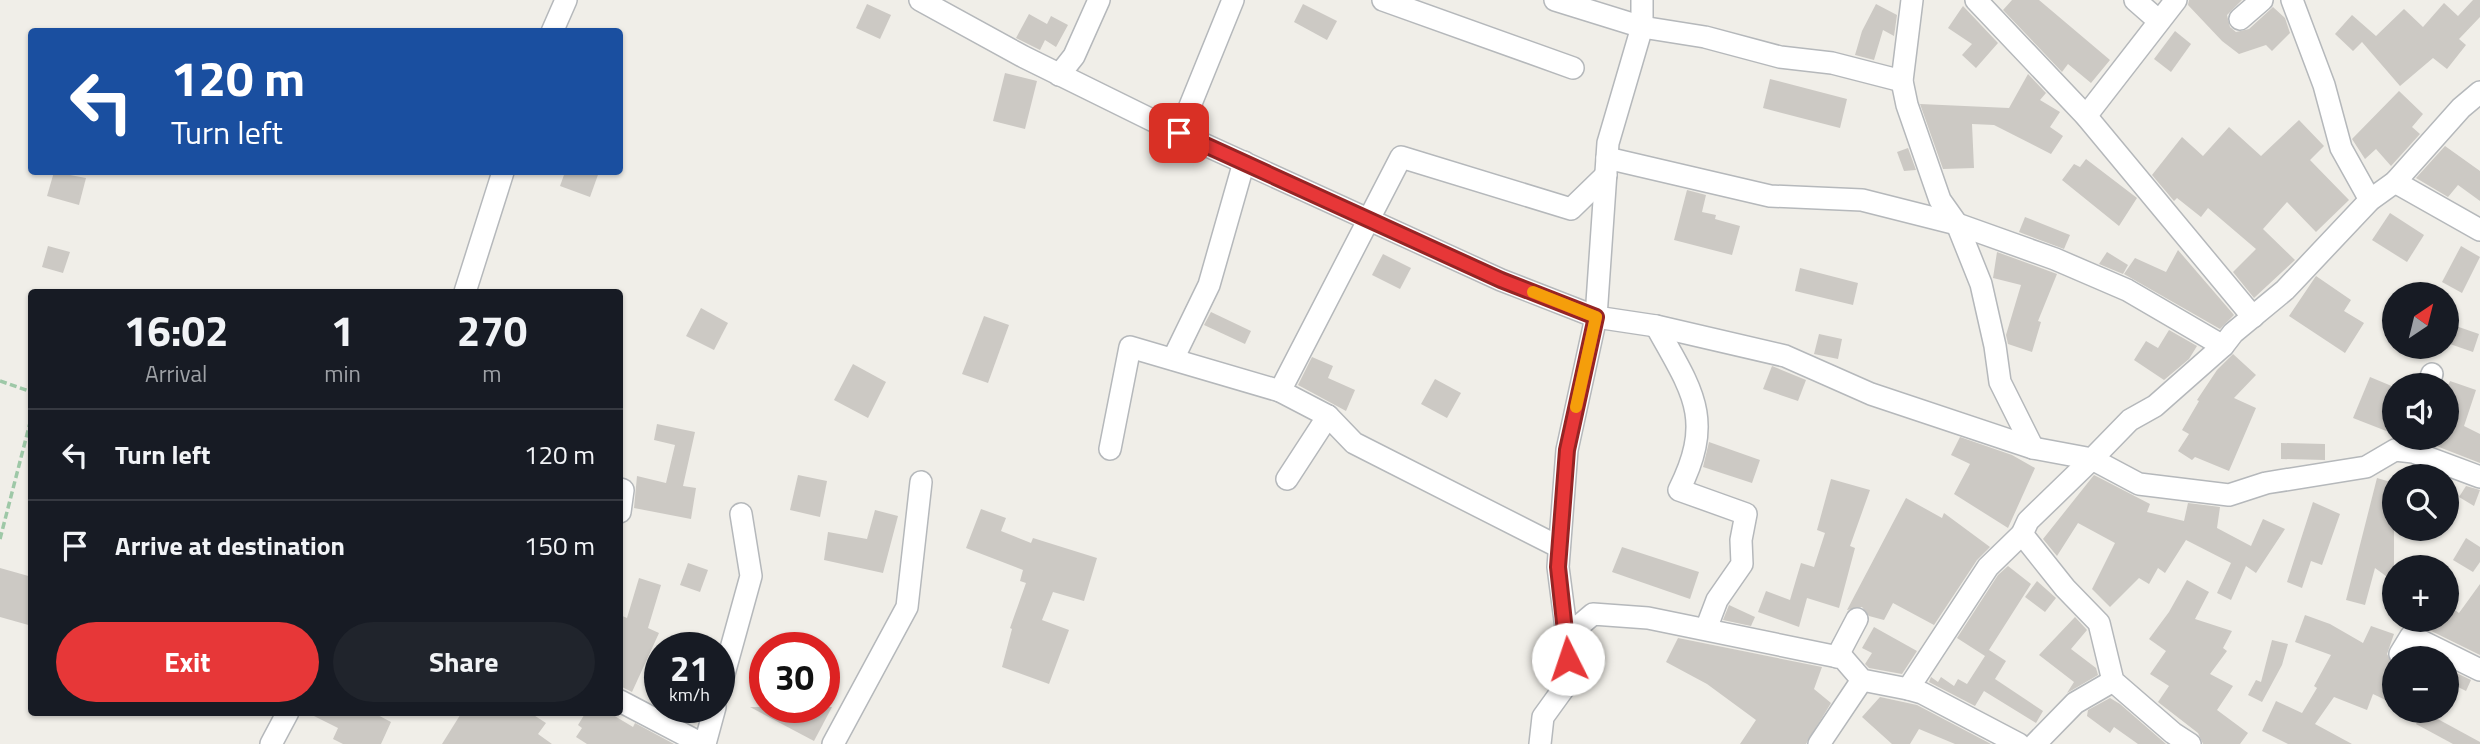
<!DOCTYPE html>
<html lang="en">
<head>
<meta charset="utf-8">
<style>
  body { margin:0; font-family:"Titillium Web",sans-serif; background:#20242c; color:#f1f3f6; height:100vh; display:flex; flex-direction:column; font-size:26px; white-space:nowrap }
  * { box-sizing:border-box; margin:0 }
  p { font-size:23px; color:#9ea1a6 }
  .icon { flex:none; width:38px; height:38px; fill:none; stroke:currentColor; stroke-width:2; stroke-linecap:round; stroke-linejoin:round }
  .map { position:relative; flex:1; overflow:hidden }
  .panel { position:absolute; left:28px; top:289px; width:595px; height:427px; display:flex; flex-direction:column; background:#171b24; border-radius:7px; box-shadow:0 2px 5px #0004 }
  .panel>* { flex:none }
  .hud { position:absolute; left:28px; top:28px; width:595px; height:147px; border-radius:7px; box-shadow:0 2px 5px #0004; background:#1a4fa0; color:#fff; overflow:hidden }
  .needle { width:46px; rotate:35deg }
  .fabs { position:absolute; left:2382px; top:282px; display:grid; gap:14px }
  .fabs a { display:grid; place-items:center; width:77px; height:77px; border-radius:50%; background:#171b24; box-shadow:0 2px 5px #0004; font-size:35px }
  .speed { position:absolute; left:644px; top:632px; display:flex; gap:14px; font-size:35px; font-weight:700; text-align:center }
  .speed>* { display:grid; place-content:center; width:91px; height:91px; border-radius:50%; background:#171b24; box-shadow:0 2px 5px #0004; line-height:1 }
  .speed small { font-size:18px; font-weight:400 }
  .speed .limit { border:10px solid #d22; background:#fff; color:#111 }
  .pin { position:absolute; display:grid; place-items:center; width:60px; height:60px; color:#fff; margin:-30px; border-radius:14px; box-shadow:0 4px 10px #0006 }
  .me { position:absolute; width:77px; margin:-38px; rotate:356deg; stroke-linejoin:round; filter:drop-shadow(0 0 5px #0008) }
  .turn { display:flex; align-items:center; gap:24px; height:147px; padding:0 28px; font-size:32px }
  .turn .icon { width:91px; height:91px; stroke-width:2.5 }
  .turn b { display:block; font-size:49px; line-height:60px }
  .eta { display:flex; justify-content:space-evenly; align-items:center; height:119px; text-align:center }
  .eta b { font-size:42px; font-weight:700; line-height:49px }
  .action { display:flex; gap:14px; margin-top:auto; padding:14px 28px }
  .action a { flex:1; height:80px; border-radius:42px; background:#e73738; color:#fff; font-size:28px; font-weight:700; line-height:80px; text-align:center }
  .action a+a { background:#20242c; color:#f1f3f6 }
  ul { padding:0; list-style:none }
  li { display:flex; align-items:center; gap:21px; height:91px; padding:0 28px; border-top:2px solid #363941 }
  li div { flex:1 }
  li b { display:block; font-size:26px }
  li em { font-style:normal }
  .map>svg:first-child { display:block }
  .building { fill:#ccc9c4 }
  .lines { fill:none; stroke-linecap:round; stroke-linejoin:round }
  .minor-casing { stroke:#b5b8bb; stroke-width:24 }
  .path { stroke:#9ec8a7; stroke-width:3.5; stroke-dasharray:7 3.5; stroke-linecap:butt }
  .minor { stroke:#fff; stroke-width:21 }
  .route-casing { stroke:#962424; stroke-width:18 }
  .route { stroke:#e73738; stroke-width:12 }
  .slow { stroke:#f59e0b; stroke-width:12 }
</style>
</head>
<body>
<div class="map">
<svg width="2480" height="744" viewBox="0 0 2480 744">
  <rect width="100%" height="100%" fill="#f0eee8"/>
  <g class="building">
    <polygon points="2012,0 2039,0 2110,60 2091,83 2068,64 2062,72 2003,10"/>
    <polygon points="2189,0 2242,0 2227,15 2230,27 2236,32 2249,29 2273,7 2285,18 2290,33 2272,51 2266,45 2239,54 2222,41 2188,5"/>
    <polygon points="2473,0 2480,0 2480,17 2459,39 2466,45 2447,69 2433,58 2400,86 2362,42 2353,51 2335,34 2352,15 2376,36 2404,9 2423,27 2444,3 2458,16"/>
    <polygon points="867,4 891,15 880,39 856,28"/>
    <polygon points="1303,4 1337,21 1327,40 1294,22"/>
    <polygon points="1876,4 1897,15 1894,36 1883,30 1874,60 1855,55 1862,31"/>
    <polygon points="1963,6 1998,43 1976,68 1962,55 1972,44 1948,28"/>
    <polygon points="1029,14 1047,24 1051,16 1068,25 1056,47 1045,40 1040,50 1016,38"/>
    <polygon points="2175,31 2191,44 2171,72 2154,59"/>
    <polygon points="1005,73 1037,81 1025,129 993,121"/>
    <polygon points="2028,74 2046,93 2040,100 2060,112 2050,127 2063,136 2051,154 1994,125 1972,124 1974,168 1943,169 1920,104 2009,108"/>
    <polygon points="1770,79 1847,99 1840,128 1763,108"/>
    <polygon points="2399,91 2423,114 2412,127 2420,134 2391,166 2376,149 2365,159 2352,139"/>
    <polygon points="2299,120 2324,146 2310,160 2349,200 2316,232 2287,202 2263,229 2295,260 2254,298 2233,272 2256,249 2208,208 2201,217 2177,198 2174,201 2152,175 2182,137 2203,156 2229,127 2261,156"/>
    <polygon points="2445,146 2480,171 2480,201 2458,185 2448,197 2416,178"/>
    <polygon points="1908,148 1916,170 1904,171 1897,152"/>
    <polygon points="2086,159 2137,198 2119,226 2062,180 2074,164 2080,167"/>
    <polygon points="54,172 86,178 79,205 47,196"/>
    <polygon points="565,172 599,172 590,197 560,186"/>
    <polygon points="1687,190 1706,195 1702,212 1716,215 1715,219 1740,226 1732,255 1674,240"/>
    <polygon points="2390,213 2424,235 2407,262 2372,240"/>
    <polygon points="2025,217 2070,235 2064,249 2019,232"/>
    <polygon points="48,246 70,252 63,273 42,267"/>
    <polygon points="2461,246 2480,257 2462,293 2442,282"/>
    <polygon points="2178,250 2234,315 2220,329 2124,274 2135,258 2166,272"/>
    <polygon points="1997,252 2057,274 2038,321 2041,322 2032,352 2008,344 2006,335 2021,285 1993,278"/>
    <polygon points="2107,252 2128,265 2123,274 2099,264"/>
    <polygon points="1383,254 1411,268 1400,289 1372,275"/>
    <polygon points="1800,268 1858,283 1853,305 1795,291"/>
    <polygon points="2316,276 2351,300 2344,311 2364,323 2345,353 2289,316"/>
    <polygon points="701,308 728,323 714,350 686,336"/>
    <polygon points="1211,312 1251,331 1245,344 1204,325"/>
    <polygon points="984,316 1009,325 988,383 962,374"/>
    <polygon points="2453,325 2479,334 2473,352 2447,343"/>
    <polygon points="2169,330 2197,346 2189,359 2164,380 2134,360 2146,341 2158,348"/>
    <polygon points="1819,334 1842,339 1838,359 1814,354"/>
    <polygon points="2233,354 2256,375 2234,398 2256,408 2229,471 2195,457 2192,460 2178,451 2189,434 2182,430 2199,401 2197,400 2217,370"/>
    <polygon points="1312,357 1333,366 1328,378 1355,390 1346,411 1298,385"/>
    <polygon points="853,364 886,382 868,418 834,400"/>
    <polygon points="1772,366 1806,380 1798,401 1763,389"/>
    <polygon points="2370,377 2394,387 2394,434 2353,418"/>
    <polygon points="1435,379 1461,393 1447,418 1421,404"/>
    <polygon points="2450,381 2476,390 2464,426 2480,434 2480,463 2416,438 2446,438 2446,391"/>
    <polygon points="657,424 695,432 683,486 696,488 691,519 634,508 637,476 666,483 675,445 654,440"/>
    <polygon points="1960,437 2012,455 2035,468 2008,528 1954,494 1970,464 1951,455"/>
    <polygon points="1709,442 1760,460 1752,483 1703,467"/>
    <polygon points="2281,443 2325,444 2325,460 2281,459"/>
    <polygon points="798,475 827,481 820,517 790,510"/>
    <polygon points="2094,475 2150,504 2147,512 2184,521 2188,503 2220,507 2217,528 2251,546 2263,519 2285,529 2256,573 2246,566 2231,600 2217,593 2231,563 2186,540 2165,573 2158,568 2149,584 2139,578 2110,607 2092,589 2115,543 2078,523 2057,556 2043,539"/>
    <polygon points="2377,478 2394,483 2394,582 2375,568 2365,605 2346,600"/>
    <polygon points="1831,479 1870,490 1850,546 1855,548 1839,608 1807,598 1799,627 1758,612 1766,591 1790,600 1801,563 1814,567 1825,533 1817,530"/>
    <polygon points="2466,486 2480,490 2474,506 2459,497"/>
    <polygon points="1906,498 1942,518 1944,513 1990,547 1977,560 1934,625 1893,603 1884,620 1869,616 1862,607 1847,610"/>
    <polygon points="2313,502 2340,514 2322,565 2311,561 2302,588 2287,582"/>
    <polygon points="981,509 1006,518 1001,531 1031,543 1033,538 1097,558 1084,601 1053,592 1042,620 1069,630 1049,684 1002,667 1012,629 1010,628 1026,583 1020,581 1023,570 966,548"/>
    <polygon points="875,510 898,516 883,573 824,560 828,532 867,539"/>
    <polygon points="2466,538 2480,547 2480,562 2473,572 2453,560"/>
    <polygon points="1622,547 1699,572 1690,599 1612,572"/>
    <polygon points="688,563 708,570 700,592 680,585"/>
    <polygon points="2008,566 2031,584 1989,650 2006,661 1995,679 2043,711 2036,723 1984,691 1975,706 1929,682 1931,677 1938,682 1941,677 1954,686 1958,679 1967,684 1985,656 1957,638 1998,575"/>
    <polygon points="0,568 32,577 32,626 0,617"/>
    <polygon points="639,578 661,585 648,628 659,633 632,692 620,686 620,615 627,618"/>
    <polygon points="2187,580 2209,592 2195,619 2232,631 2223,648 2227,651 2210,674 2233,686 2217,710 2248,733 2240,744 2203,744 2198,733 2158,702 2169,686 2150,674 2166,651 2149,639 2169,612"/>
    <polygon points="2037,581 2056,598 2045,612 2025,597"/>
    <polygon points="2480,584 2480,655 2417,624 2420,620 2446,620 2446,604 2459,613"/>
    <polygon points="1729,605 1755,617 1751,626 1723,620"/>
    <polygon points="2305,615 2330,624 2363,643 2371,626 2394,634 2387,654 2394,666 2394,704 2373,694 2367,710 2334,697 2315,724 2352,744 2288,744 2262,731 2276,701 2302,713 2317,688 2314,686 2331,655 2295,642"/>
    <polygon points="2075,617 2087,630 2071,649 2096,668 2098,675 2067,693 2074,682 2039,655"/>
    <polygon points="1874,627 1917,651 1902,674 1869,668 1865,664 1872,653 1862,648"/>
    <polygon points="1678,638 1822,667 1814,689 1831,703 1806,744 1740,744 1756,720 1707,684 1666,662"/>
    <polygon points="2272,640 2288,644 2282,665 2262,702 2248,695 2256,680 2261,682"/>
    <polygon points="2446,668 2471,680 2466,691 2446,681"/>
    <polygon points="1880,697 1917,705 1991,744 1955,744 1919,729 1910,744 1892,744 1862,717"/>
    <polygon points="2110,698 2120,704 2166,744 2138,744 2114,727 2110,733 2087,716 2088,710"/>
    <polygon points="750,707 832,707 814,741"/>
    <polygon points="2423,711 2480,742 2480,744 2453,744 2416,724"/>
    <polygon points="306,712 372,712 391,722 381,744 343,744 333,739 338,728"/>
    <polygon points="462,712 529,712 546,723 538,734 552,744 442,744"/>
    <polygon points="586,712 608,712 633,727 635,723 674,744 587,744 576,737 582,728 578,725"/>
  </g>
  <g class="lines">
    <g class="minor-casing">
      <g id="minor">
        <polyline points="920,0 1024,57 1166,127 1501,280 1596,317 1656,326 1785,356 1871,394 2033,448 2092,459 2130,420 2155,406 2223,346 2233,333 2285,290 2370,200 2395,182 2461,108 2480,92"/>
        <polyline points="1383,0 1573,68"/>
        <polyline points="1555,0 1642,27 1705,37 1780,57 1832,63 1902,81"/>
        <polyline points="1912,0 1902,81 1907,105 1940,200 1957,224 1981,284 1995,346 2000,382 2033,448"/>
        <polyline points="1976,0 2086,116 2253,317"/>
        <polyline points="2135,0 2159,21"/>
        <polyline points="2292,0 2324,85 2341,148 2370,200"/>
        <polyline points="2240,19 2262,0"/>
        <polyline points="552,32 566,0"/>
        <polyline points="1059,75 1074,56 1099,0"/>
        <polyline points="2086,116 2176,0"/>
        <polyline points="1179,133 1233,0"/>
        <polyline points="1607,158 1770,196 1862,200 1957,224 2055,259 2127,290 2223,346"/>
        <polyline points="2395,182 2480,230"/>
        <polyline points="465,292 503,172"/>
        <path d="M 1656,326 C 1692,391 1715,418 1679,490 L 1746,514 L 1741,540 L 1742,564 L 1717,600 L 1706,629"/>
        <polyline points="1173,359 1209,285 1244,162"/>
        <polyline points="2428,385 2432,374"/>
        <polyline points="1328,416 1354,443 1559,547"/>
        <polyline points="1110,449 1130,347 1280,391"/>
        <polyline points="1287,479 1328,416 1280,391 1401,157 1571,209 1606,175"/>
        <polyline points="620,489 623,490 620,512"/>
        <polyline points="2022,534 2065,588 2099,623 2113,681 2173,733 2190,744"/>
        <polyline points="1567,636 1558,567 1567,450 1596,317 1608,143 1642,27 1642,0"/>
        <polyline points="2400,654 2411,636 2480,670"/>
        <polyline points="1837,657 1857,619"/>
        <polyline points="1908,689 1922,693 2019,744"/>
        <polyline points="719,692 751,576 741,514"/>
        <polyline points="620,701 702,744"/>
        <polyline points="271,744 288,712"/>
        <polyline points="705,744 715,707"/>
        <polyline points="833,744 907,607 921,482"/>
        <polyline points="1540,744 1543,717 1569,681 1567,636 1593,614 1648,618 1843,658 1862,680 1908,689 1988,567 2022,534 2028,521 2092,459 2139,484 2229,495 2266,483 2366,467 2395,450 2413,452 2480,477"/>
        <polyline points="1819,744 1862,680"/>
        <polyline points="2035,744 2075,703 2113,681"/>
      </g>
    </g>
    <g class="path">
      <polyline points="0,381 32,392"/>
      <polyline points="0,539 32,415"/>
    </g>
    <use href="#minor" class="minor"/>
  </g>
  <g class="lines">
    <g class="route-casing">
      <polyline id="route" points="1179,133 1501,280 1596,317 1567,450 1558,567 1568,659"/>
    </g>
    <use href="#route" class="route"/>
    <polyline class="slow" points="1533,292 1596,317 1576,407"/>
  </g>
</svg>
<div class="fabs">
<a><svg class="needle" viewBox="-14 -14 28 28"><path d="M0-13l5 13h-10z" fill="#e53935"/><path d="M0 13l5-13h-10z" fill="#9ea1a6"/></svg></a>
<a><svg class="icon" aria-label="sound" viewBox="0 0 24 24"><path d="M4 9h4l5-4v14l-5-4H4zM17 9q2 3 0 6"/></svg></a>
<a><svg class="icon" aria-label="search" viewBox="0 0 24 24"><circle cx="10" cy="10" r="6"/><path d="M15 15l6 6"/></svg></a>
<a>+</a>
<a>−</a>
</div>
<div class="speed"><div>21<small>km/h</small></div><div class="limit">30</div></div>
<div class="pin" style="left:1179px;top:133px;background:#d93025"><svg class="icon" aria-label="arrive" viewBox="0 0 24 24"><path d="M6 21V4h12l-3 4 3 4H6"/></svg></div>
<svg class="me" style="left:1568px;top:659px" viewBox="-20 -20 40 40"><circle r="19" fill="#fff"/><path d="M0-13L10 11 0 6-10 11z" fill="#e73738"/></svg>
<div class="hud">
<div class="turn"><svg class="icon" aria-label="left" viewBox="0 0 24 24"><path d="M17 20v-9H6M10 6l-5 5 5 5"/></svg><div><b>120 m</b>Turn left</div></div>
</div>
<section class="panel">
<div class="eta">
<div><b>16:02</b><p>Arrival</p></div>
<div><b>1</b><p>min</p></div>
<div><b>270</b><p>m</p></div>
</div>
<ul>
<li><svg class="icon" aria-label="left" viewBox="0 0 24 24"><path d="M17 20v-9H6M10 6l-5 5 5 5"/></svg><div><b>Turn left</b></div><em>120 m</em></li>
<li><svg class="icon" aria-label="arrive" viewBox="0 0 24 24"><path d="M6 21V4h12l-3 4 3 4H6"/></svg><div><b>Arrive at destination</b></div><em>150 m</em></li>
</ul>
<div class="action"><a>Exit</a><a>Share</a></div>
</section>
</div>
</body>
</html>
